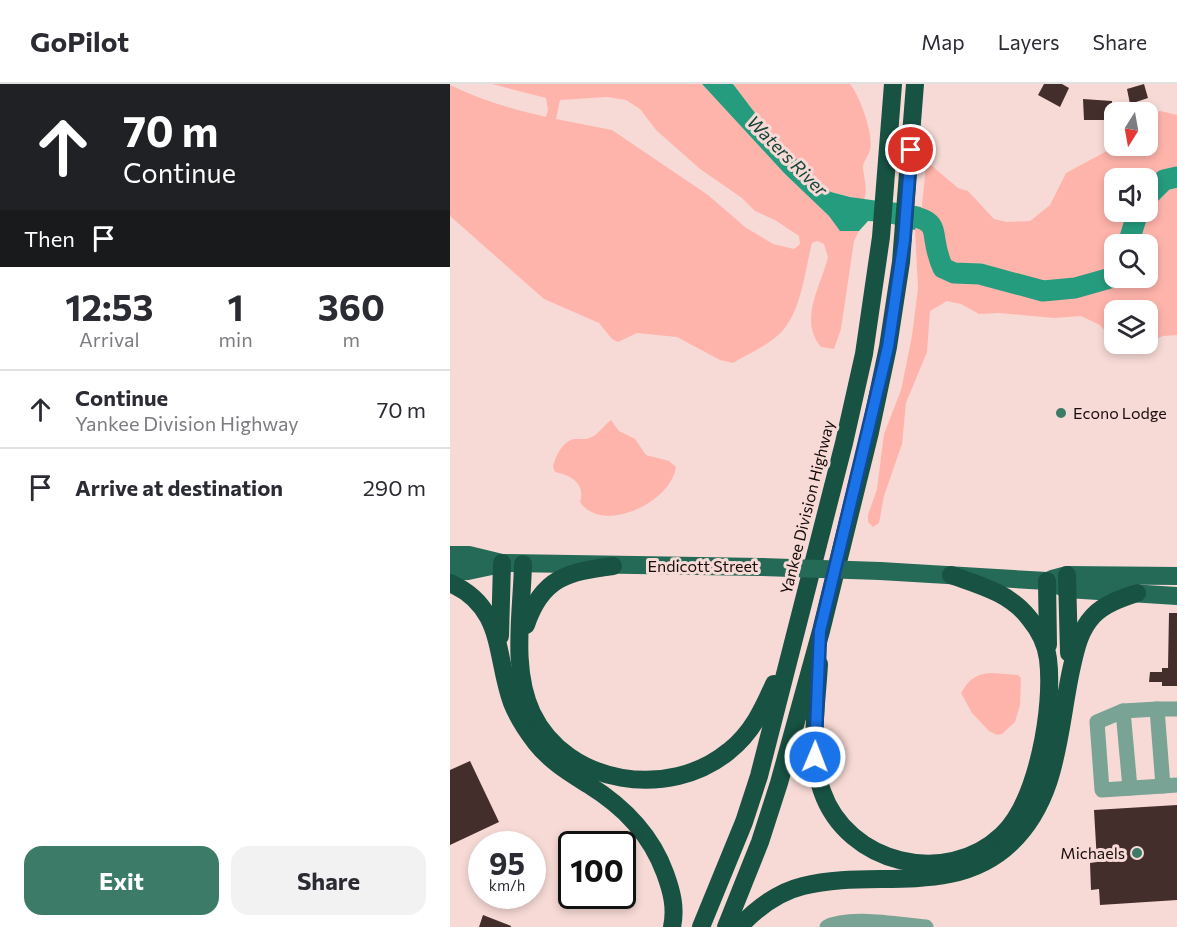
<!DOCTYPE html>
<html lang="en">
<head>
<meta charset="utf-8">
<style>
  body { margin:0; font-family:Commissioner,sans-serif; background:#f2f2f3; color:#2b2b33; height:100vh; display:flex; flex-direction:column; font-size:22px; white-space:nowrap }
  * { box-sizing:border-box; margin:0 }
  p { font-size:20px; color:#7c7c81 }
  .icon { flex:none; width:33px; height:33px; fill:none; stroke:currentColor; stroke-width:2; stroke-linecap:round; stroke-linejoin:round }
  .map { position:relative; flex:1; overflow:hidden }
  .sheet { display:flex; flex-direction:column; background:#fff; width:450px }
  .sheet>* { flex:none }
  .hud { background:#202124; color:#fff; overflow:hidden }
  .needle { width:39px; rotate:191deg }
  .tools { position:absolute; left:654px; top:18px; display:grid; gap:12px }
  .tools a { display:grid; place-items:center; width:54px; height:54px; border-radius:12px; background:#fff; box-shadow:0 3px 9px #0003; font-size:30px }
  .speed { position:absolute; left:18px; top:747px; display:flex; gap:12px; font-size:30px; font-weight:700; text-align:center }
  .speed>* { display:grid; place-content:center; width:78px; height:78px; border-radius:50%; background:#fff; box-shadow:0 3px 9px #0003; line-height:1 }
  .speed small { font-size:15px; font-weight:400 }
  .speed .limit { border:3px solid #111; border-radius:9px; background:#fff; color:#111 }
  .pin { position:absolute; display:grid; place-items:center; width:51px; height:51px; color:#fff; margin:-26px; border:3px solid #fff; border-radius:50%; box-shadow:0 2px 6px #0007 }
  .me { position:absolute; width:66px; margin:-33px; rotate:1deg; stroke-linejoin:round; filter:drop-shadow(0 0 4px #0008) }
  .turn { display:flex; align-items:center; gap:21px; height:126px; padding:0 24px; font-size:27px }
  .turn .icon { width:78px; height:78px; stroke-width:2.5 }
  .turn b { display:block; font-size:42px; line-height:51px }
  .then { display:flex; align-items:center; height:57px; padding:0 24px; background:#0003; gap:12px; font-size:22px }
  .eta { display:flex; justify-content:space-evenly; align-items:center; height:102px; text-align:center }
  .eta b { font-size:36px; font-weight:700; line-height:42px }
  .action { display:flex; gap:12px; margin-top:auto; padding:12px 24px }
  .action a { flex:1; height:69px; border-radius:18px; background:#3c7b67; color:#fff; font-size:24px; font-weight:700; line-height:69px; text-align:center }
  .action a+a { background:#f2f2f3; color:#2b2b33 }
  ul { padding:0; list-style:none }
  li { display:flex; align-items:center; gap:18px; height:78px; padding:0 24px; border-top:2px solid #e1e1e2 }
  li div { flex:1 }
  li b { display:block; font-size:22px }
  li em { font-style:normal }
  header { display:flex; align-items:center; gap:36px; box-sizing:border-box; height:84px; padding:0 30px; background:#fff; border-bottom:2px solid #e1e1e2 }
  header strong { font-size:28px }
  nav { display:flex; gap:33px; margin-inline-start:auto; font-size:21px }
  main { display:flex; flex:1; min-height:0 }
  .map>svg:first-child { display:block }
  .green { fill:#ffb4ab; fill-rule:evenodd }
  .water { fill:#269c7e }
  .lines { fill:none; stroke-linecap:round; stroke-linejoin:round }
  .river { stroke:#269c7e; stroke-width:21 }
  .building { fill:#442e2c }
  .minor { stroke:#79a394; stroke-width:15 }
  .major { stroke:#256a57; stroke-width:18 }
  .highway { stroke:#175242; stroke-width:18 }
  .major-bridge { stroke:#256a57; stroke-width:18 }
  .route-casing { stroke:#114b97; stroke-width:15 }
  .route { stroke:#1a73e8; stroke-width:10 }
  .poi-dot { fill:#3c7b67; stroke:#f7dad6; stroke-width:2 }
  .labels { text-anchor:middle; stroke-width:6; stroke-linejoin:round; paint-order:stroke }
  .poi-label { font-size:16px; fill:#160d0c; stroke:#f7dad6; text-anchor:start }
  .street-label { font-size:16px; fill:#160d0c; stroke:#f7dad6 }
  .water-label { font-size:18px; font-style:italic; fill:#144336; stroke:#f7dad6 }
</style>
</head>
<body>
<header>
<strong>GoPilot</strong>
<nav><a>Map</a><a>Layers</a><a>Share</a></nav>
</header>
<main>
<section class="sheet">
<div class="hud">
<div class="turn"><svg class="icon" aria-label="ahead" viewBox="0 0 24 24"><path d="M12 20V5M6 11l6-6 6 6"/></svg><div><b>70 m</b>Continue</div></div>
<div class="then">Then<svg class="icon" aria-label="arrive" viewBox="0 0 24 24"><path d="M6 21V4h12l-3 4 3 4H6"/></svg></div>
</div>
<div class="eta">
<div><b>12:53</b><p>Arrival</p></div>
<div><b>1</b><p>min</p></div>
<div><b>360</b><p>m</p></div>
</div>
<ul>
<li><svg class="icon" aria-label="ahead" viewBox="0 0 24 24"><path d="M12 20V5M6 11l6-6 6 6"/></svg><div><b>Continue</b><p>Yankee Division Highway</p></div><em>70 m</em></li>
<li><svg class="icon" aria-label="arrive" viewBox="0 0 24 24"><path d="M6 21V4h12l-3 4 3 4H6"/></svg><div><b>Arrive at destination</b></div><em>290 m</em></li>
</ul>
<div class="action"><a>Exit</a><a>Share</a></div>
</section>
<div class="map">
<svg width="727" height="843" viewBox="0 0 727 843">
  <rect width="100%" height="100%" fill="#f7dad6"/>
  <g class="green">
    <path d="M 42,0 L 252,0 L 334,89 L 379,132 L 390,147 L 409,147 L 404,157 L 391,245 L 384,265 L 371,263 C 348,236 371,202 378,173 L 374,160 L 367,157 L 362,159 C 355,186 352,223 334,245 C 322,260 299,269 283,279 L 270,276 L 227,253 L 187,249 L 168,258 L 162,255 L 149,239 L 94,215 L 0,132 L 0,1 C 31,16 62,25 96,33 L 98,26 L 96,14 ZM 157,13 L 176,16 L 190,25 L 206,46 L 250,85 L 292,114 L 305,127 L 325,136 L 349,152 L 350,160 L 344,165 L 323,160 L 295,143 L 258,111 L 162,46 L 106,35 L 110,16 Z"/>
    <path d="M 283,0 L 400,0 C 410,12 424,51 420,66 C 418,73 413,77 413,84 C 414,96 418,103 414,116 L 381,108 L 324,54 Z"/>
    <path d="M 710,27 L 727,31 L 727,251 L 713,252 L 698,258 L 698,226 L 664,226 L 664,258 L 650,241 L 631,232 L 604,234 L 549,229 L 529,230 L 511,220 L 497,217 L 480,227 L 477,268 L 456,319 L 452,360 L 434,412 L 429,439 L 423,443 L 418,438 L 418,431 L 427,405 L 434,350 L 451,306 L 462,252 L 468,204 L 465,146 L 472,122 L 476,81 L 481,81 L 508,104 L 518,107 L 544,135 L 557,138 L 580,137 L 600,121 L 616,89 L 655,68 L 679,62 L 698,62 L 698,34 L 700,29 ZM 664,94 L 698,94 L 698,128 L 664,128 ZM 664,160 L 698,160 L 698,194 L 664,194 Z"/>
    <path d="M 161,336 L 169,347 L 185,355 L 196,371 L 219,377 L 226,383 C 221,419 152,451 130,418 C 136,399 120,391 105,388 L 103,383 C 105,373 113,356 125,355 C 132,355 137,356 144,352 C 151,347 154,341 161,336 Z"/>
    <path d="M 542,589 L 568,591 L 571,594 L 570,621 L 565,638 L 552,650 L 547,651 L 539,647 L 522,629 L 511,609 C 519,595 526,590 542,589 Z"/>
  </g>
  <polygon class="water" points="252,0 283,0 324,54 381,108 400,113 471,123 465,146 435,138 418,137 409,147 390,147 379,132 334,89"/>
  <g class="lines">
    <g class="river">
      <polyline points="698,112 714,96 727,93"/>
      <path d="M 443,129 C 500,136 475,145 493,184 L 504,189 L 530,190 L 593,207 L 625,204 L 664,193"/>
      <polyline points="678,160 688,128"/>
    </g>
  </g>
  <g class="building">
    <polygon points="594,0 612,0 619,4 610,23 588,11"/>
    <polygon points="694,0 698,14 680,20 677,5"/>
    <polygon points="633,15 662,17 662,36 634,36"/>
    <polygon points="719,529 727,529 727,602 712,602 712,598 699,598 700,588 712,588 712,584 718,584"/>
    <polygon points="20,677 49,738 0,761 0,686"/>
    <polygon points="727,721 727,816 650,821 649,805 641,806 640,779 647,778 644,726"/>
    <polygon points="33,831 61,842 61,843 29,843"/>
  </g>
  <g class="lines">
    <g class="minor">
      <polyline points="707,625 673,627 647,638 652,706 713,702"/>
      <polyline points="727,625 707,625 713,702 727,701"/>
      <polyline points="673,627 680,704"/>
      <path d="M 377,843 C 399,831 451,841 476,843"/>
    </g>
    <g class="major">
      <polyline points="0,471 19,471 52,479 312,483"/>
      <polyline points="430,487 597,497 617,505 727,512"/>
      <polyline points="0,488 18,487 51,480"/>
      <polyline points="602,495 617,491 727,492"/>
    </g>
    <g class="highway">
      <path d="M 73,480 C 72,528 61,584 82,629 C 117,702 220,716 279,667 C 302,649 313,625 324,600"/>
      <polyline points="617,491 619,569"/>
      <polyline points="597,497 598,561"/>
      <path d="M 0,499 C 55,523 45,573 62,619 C 68,634 76,646 86,659 C 100,677 120,689 139,701 C 174,723 201,750 215,789 C 222,808 226,824 222,843"/>
      <path d="M 76,541 C 92,493 118,488 163,482"/>
      <polyline points="50,552 52,479"/>
      <path d="M 369,580 C 367,620 358,667 372,707 C 397,780 496,804 552,751 C 588,717 604,622 598,575 C 596,560 589,546 579,534 C 560,509 529,501 501,491"/>
      <polyline points="251,843 294,738 309,692 394,359 414,270 431,153 443,0"/>
      <polyline points="276,843 310,758 329,699 371,547 420,348 438,263 451,178 465,0"/>
      <path d="M 289,843 C 306,825 328,808 353,802 C 422,784 504,814 561,759 C 610,712 608,643 622,582 C 626,564 630,546 643,532 C 654,520 672,514 687,509"/>
    </g>
    <polyline class="major-bridge" points="312,483 430,487"/>
  </g>
  <g class="lines">
    <g class="route-casing">
      <polyline id="route" points="365,673 370,547 438,263 454,156 461,66"/>
    </g>
    <use href="#route" class="route"/>
  </g>
  <g class="poi-dot">
    <circle cx="611" cy="329" r="6"/>
    <circle cx="687" cy="769" r="6"/>
  </g>
  <g class="labels">
    <g class="poi-label">
      <text x="623" y="335">Econo Lodge</text>
      <text x="675" y="775" text-anchor="end">Michaels</text>
    </g>
    <g class="street-label">
      <text transform="translate(357 423) rotate(-76)" y="6">Yankee Division Highway</text>
      <text x="253" y="488">Endicott Street</text>
    </g>
    <g class="water-label">
      <text transform="translate(337 72) rotate(45)" y="6">Waters River</text>
    </g>
  </g>
</svg>
<div class="tools">
<a><svg class="needle" viewBox="-14 -14 28 28"><path d="M0-13l5 13h-10z" fill="#e53935"/><path d="M0 13l5-13h-10z" fill="#7c7c81"/></svg></a>
<a><svg class="icon" aria-label="sound" viewBox="0 0 24 24"><path d="M4 9h4l5-4v14l-5-4H4zM17 9q2 3 0 6"/></svg></a>
<a><svg class="icon" aria-label="search" viewBox="0 0 24 24"><circle cx="10" cy="10" r="6"/><path d="M15 15l6 6"/></svg></a>
<a><svg class="icon" aria-label="layers" viewBox="0 0 24 24"><path d="M12 4l9 5-9 5-9-5zM3 14l9 5 9-5"/></svg></a>
</div>
<div class="speed"><div>95<small>km/h</small></div><div class="limit">100</div></div>
<div class="pin" style="left:461px;top:66px;background:#d93025"><svg class="icon" aria-label="arrive" viewBox="0 0 24 24"><path d="M6 21V4h12l-3 4 3 4H6"/></svg></div>
<svg class="me" style="left:365px;top:673px" viewBox="-20 -20 40 40"><circle r="17" fill="#1a73e8" stroke="#fff" stroke-width="3"/><path d="M0-11L8 9 0 5-8 9z" fill="#fff"/></svg>
</div>
</main>
</body>
</html>
